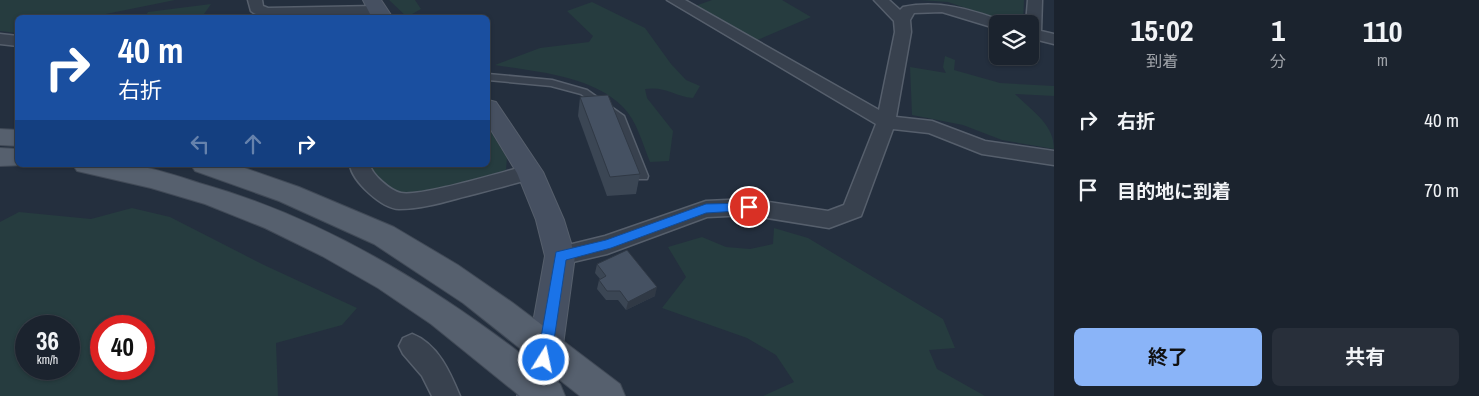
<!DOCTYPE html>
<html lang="ja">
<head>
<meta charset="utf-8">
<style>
  body { margin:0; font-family:"Archivo Narrow","Noto Sans JP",sans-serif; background:#282f3a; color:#f1f3f6; height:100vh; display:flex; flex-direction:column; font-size:19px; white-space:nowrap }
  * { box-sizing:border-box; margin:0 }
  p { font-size:16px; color:#a0a4aa }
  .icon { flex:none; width:28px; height:28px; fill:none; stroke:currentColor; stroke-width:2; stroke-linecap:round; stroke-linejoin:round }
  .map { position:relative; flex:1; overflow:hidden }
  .sheet { display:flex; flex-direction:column; background:#1b232e; width:425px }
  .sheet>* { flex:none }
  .guide { position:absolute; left:15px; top:15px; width:475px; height:152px; border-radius:8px; box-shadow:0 1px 4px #0004,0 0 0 1px #39404a; background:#1a4fa0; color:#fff; overflow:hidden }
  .controls { position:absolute; left:989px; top:15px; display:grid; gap:10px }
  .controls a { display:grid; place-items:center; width:50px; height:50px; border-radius:8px; background:#1b232e; box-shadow:0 1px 4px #0004,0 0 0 1px #39404a; font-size:25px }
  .speed { position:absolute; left:15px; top:315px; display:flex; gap:10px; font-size:25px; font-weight:700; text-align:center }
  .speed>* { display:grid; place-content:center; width:65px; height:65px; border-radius:50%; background:#1b232e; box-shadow:0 1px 4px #0004,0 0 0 1px #39404a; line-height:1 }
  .speed small { font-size:12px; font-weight:400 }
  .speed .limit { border:8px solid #d22; background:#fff; color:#111 }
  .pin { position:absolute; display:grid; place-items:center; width:42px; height:42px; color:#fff; margin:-21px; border:2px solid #fff; border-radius:50%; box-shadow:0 1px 5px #0007 }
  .me { position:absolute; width:55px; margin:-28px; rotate:10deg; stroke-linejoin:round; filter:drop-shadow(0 0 4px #0008) }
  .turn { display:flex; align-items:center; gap:18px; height:105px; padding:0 20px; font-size:22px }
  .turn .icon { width:65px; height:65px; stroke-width:2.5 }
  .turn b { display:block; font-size:35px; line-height:42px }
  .lanes { display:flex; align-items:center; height:48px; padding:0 20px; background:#0003; justify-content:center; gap:25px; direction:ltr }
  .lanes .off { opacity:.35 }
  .eta { display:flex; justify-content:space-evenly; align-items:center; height:85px; text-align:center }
  .eta b { font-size:30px; font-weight:700; line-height:35px }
  .button { display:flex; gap:10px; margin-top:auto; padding:10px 20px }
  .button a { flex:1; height:58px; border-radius:8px; background:#8ab4f8; color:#111; font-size:20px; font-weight:700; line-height:58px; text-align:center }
  .button a+a { background:#282f3a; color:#f1f3f6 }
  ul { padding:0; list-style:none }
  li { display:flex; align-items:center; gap:15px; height:70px; padding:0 20px }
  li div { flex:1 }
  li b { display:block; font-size:19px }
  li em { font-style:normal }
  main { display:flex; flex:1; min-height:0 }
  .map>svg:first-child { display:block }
  .green { fill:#263c3f; fill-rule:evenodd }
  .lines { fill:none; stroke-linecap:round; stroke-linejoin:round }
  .lane-casing { stroke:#565f6c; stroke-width:3 }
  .street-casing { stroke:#565f6c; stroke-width:3 }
  .secondary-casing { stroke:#565f6c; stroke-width:2 }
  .primary-casing { stroke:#414a57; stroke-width:2 }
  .lane { fill:#38414e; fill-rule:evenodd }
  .street { fill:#38414e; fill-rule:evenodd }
  .secondary { fill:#465061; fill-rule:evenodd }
  .primary { fill:#56606e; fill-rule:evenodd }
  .wall { fill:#3b4654 }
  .shaded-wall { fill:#303945 }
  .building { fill:#455162; stroke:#303945 }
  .route { fill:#1a73e8; stroke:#114b97 }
</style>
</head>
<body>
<main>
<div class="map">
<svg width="1054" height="396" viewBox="0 0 1054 396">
  <rect width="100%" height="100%" fill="#242f3e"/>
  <g class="green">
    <polygon points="0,0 175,0 91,17 18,18 17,33 0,31"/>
    <polygon points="389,0 415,0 421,9 407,17"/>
    <polygon points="712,0 782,0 811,17 755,41 695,6"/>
    <polygon points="920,0 1024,0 1023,24 1013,24 948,2"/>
    <path d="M 592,2 L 645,28 L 671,64 L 686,80 L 700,86 L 693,98 C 673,96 666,86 645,89 L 647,98 L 673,131 L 669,161 L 650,162 C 643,145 637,121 623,107 C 591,75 537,72 495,65 L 540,48 L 589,42 L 593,36 L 567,11 Z"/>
    <polygon points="211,4 202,17 145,17 148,12"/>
    <path d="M 945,56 L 955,60 L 954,70 L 1000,83 L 1054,86 L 1054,96 L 1015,94 C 1032,111 1054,124 1054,149 L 1002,140 L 963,125 L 912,115 L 910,67 L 946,73 L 943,67 Z"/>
    <path d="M 488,127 L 507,158 L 506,170 C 484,176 415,203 396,194 C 383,189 376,178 370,166 L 488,165 Z"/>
    <path d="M 132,208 L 170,217 L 264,265 L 357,308 L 342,325 L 276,343 L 278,396 L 0,396 L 0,222 L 19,212 L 91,219 ZM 26,326 L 69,326 L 69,369 L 26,369 ZM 101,326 L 144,326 L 144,369 L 101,369 Z"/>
    <polygon points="774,228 808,238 943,319 955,348 929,350 937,369 985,396 763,396 794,382 776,355 747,338 662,308 686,277 668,247 702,237 726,247 750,249 773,244"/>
  </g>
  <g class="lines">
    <g class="lane-casing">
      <polygon id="lane" points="488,74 552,80 587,90 624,116 648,176 647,179 639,179 638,176 617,120 581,94 551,86 488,80"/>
    </g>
    <g class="street-casing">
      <g id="street">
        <path d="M 248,0 L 262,0 L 263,6 L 268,8 L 376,6 L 383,10 C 377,20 285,19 269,18 C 262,17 256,15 251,11 Z"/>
        <path d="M 667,0 L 685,0 L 879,110 L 895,32 L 894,21 L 874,0 L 889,0 L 900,10 L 903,7 C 939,0 969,9 1003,21 L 1006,24 L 998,24 L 998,29 L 942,12 L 914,13 L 910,20 L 911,32 L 896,117 L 932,121 L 985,141 L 1054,151 L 1054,165 L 982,154 L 929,133 L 893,129 L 861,216 L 829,228 L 749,215 L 707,217 L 607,254 L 560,265 L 552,263 L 548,256 L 552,249 L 605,236 L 706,201 L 749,199 L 828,211 L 844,205 L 876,124 Z"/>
        <polygon points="1028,0 1042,0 1041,31 1054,34 1054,44 1030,38 1030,24 1026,24"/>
        <polygon points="0,34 18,36 18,46 0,44"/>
        <path d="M 350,165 L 370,165 C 372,175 391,191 401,193 C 421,197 505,171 530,165 L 537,167 L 540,172 L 537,177 C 514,184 490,190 467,196 C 444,202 422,209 399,209 C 382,209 352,181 350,165 Z"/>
        <path d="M 412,334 C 438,344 450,372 460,396 L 432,396 L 422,376 L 403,354 L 399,346 L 403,338 Z"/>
      </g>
    </g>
    <g class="secondary-casing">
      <g id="secondary">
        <polygon points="363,0 381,0 393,18 372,18"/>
        <polygon points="488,100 496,102 543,172 564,220 575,256 557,389 554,396 517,396 522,384 545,256 536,220 517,173 488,125"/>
      </g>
    </g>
    <g class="primary-casing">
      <g id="primary">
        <polygon points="0,129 18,130 18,146 0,145"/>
        <polygon points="0,148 18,149 18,165 25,165 0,166"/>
        <path d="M 73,165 C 93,165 114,162 133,165 C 156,169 178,176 199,183 C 334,221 451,297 560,384 L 565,396 L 520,396 L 431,324 L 378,288 L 322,256 L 265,228 L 205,204 L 151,188 L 77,171 Z"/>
        <polygon points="191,165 236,165 299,187 394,227 458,265 513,303 620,384 625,396 580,396 463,303 374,244 279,201 195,171"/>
      </g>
    </g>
    <use href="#lane" class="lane"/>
    <use href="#street" class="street"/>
    <use href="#secondary" class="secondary"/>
    <use href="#primary" class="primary"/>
  </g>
  <g class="wall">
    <polygon points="580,97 640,174 636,194 607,196 578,116"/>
    <polygon points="597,264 655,296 626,310 618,300 606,300 597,289 599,280 600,279 595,273"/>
  </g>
  <polygon class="shaded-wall" points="657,287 655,296 626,310 628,302"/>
  <g class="building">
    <polygon points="608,95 640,174 610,177 580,97"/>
    <polygon points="627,250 657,287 628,302 620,291 607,291 599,280 606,276 597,264"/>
  </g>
  <polygon class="route" points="749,203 755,207 753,210 706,213 611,248 566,260 551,360 549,365 544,367 539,365 537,360 556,252 606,240 706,204"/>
</svg>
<div class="controls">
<a><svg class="icon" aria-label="layers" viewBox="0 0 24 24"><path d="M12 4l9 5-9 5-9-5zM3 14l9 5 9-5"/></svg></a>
</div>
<div class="speed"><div>36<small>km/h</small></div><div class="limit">40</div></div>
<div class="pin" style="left:749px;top:207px;background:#d93025"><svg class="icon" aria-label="arrive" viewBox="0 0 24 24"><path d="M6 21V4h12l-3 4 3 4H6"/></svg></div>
<svg class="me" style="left:544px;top:360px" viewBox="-20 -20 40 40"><circle r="17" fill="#1a73e8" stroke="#fff" stroke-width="3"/><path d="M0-11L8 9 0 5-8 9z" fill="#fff"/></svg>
<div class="guide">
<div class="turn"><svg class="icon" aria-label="right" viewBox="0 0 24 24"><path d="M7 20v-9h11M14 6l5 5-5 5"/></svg><div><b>40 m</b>右折</div></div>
<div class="lanes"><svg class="icon off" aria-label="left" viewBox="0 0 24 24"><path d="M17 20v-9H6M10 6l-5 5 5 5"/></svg><svg class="icon off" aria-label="ahead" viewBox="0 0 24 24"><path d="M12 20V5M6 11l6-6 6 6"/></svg><svg class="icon" aria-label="right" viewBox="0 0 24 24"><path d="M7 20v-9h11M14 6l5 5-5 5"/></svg></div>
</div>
</div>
<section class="sheet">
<div class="eta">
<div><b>15:02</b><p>到着</p></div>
<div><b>1</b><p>分</p></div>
<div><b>110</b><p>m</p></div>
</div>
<ul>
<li><svg class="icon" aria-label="right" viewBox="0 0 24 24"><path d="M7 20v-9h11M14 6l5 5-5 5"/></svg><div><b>右折</b></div><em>40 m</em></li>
<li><svg class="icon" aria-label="arrive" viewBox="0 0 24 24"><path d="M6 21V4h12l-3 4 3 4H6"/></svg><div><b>目的地に到着</b></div><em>70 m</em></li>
</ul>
<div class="button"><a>終了</a><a>共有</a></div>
</section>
</main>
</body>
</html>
